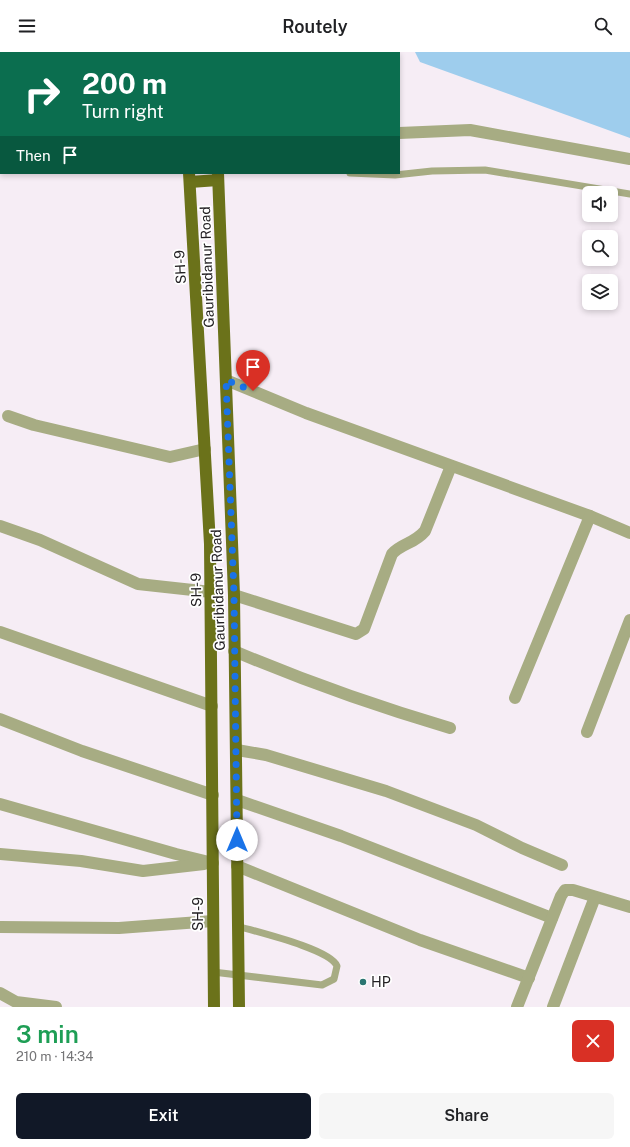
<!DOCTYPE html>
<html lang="en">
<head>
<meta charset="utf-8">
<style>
  body { margin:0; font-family:"Public Sans",sans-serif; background:#f6f6f6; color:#202124; height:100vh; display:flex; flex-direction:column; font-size:15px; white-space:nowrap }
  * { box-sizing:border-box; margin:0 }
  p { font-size:13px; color:#757577 }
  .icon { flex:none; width:22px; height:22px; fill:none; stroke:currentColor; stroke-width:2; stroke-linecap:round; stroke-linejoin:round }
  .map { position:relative; height:955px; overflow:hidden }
  .side { display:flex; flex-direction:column; background:#fff; flex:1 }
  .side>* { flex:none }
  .banner { position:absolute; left:0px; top:0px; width:400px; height:122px; box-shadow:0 2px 6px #0003; background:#0b6e4f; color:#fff; overflow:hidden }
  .buttons { position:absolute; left:582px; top:134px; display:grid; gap:8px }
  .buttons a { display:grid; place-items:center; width:36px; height:36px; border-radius:6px; background:#fff; box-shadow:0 2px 6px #0003; font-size:20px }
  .pin { position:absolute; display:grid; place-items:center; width:34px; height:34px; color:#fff; margin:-41px -17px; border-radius:50% 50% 50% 0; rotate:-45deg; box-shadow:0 0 4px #0007 }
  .pin .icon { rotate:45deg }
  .me { position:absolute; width:44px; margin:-22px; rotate:0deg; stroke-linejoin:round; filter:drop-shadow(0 0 3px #0008) }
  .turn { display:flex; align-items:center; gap:14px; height:84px; padding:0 16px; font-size:18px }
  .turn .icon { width:52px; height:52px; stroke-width:2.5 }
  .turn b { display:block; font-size:28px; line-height:34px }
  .then { display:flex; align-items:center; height:38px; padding:0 16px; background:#0003; gap:8px; font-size:15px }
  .round { display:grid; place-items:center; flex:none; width:42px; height:42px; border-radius:6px; background:#f6f6f6 }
  .head { display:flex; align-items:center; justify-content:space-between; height:68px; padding:0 16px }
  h1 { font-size:24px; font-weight:600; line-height:30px; color:#1e9e55 }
  .button { display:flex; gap:8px; margin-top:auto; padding:8px 16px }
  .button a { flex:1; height:46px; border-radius:6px; background:#111827; color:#fff; font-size:16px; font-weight:600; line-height:46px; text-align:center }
  .button a+a { background:#f6f6f6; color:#202124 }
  header { display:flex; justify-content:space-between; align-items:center; height:52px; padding:0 16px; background:#fff; font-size:18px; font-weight:600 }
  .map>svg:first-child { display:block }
  .water { fill:#9ecded }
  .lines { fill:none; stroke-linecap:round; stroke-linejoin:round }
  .lane { stroke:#a7ac83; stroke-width:7 }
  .street { stroke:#a7ac83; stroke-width:12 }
  .primary { stroke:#6b721a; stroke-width:12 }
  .route { stroke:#1a73e8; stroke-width:7; stroke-dasharray:0 12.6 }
  .poi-dot { fill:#2a7471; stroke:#fff; stroke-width:1.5 }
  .labels { text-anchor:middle; stroke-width:3.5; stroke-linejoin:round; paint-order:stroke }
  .street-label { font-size:14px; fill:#232023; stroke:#fff }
  .poi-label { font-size:14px; fill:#232023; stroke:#fff; text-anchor:start }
</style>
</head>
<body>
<header><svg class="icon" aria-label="menu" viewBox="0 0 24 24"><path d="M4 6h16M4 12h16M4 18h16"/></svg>Routely<svg class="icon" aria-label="search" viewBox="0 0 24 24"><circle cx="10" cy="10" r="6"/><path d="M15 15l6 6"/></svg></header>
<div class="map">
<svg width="630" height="955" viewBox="0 0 630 955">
  <rect width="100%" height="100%" fill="#f6edf5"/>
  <polygon class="water" points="415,0 630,0 630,86 420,10"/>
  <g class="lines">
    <g class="lane">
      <polyline points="350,121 395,123 432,119 485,118 630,142"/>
      <path d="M 213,920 L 322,933 L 334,927 L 337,914 C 330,897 257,880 237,874"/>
    </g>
    <g class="street">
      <polyline points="399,81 470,78 630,107"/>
      <polyline points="226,328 306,361 590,464 630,481"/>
      <polyline points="8,364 34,373 170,405 205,397"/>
      <polyline points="0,474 40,488 138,532 211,540"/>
      <path d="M 234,543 L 356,582 L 364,577 L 392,502 C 402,491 414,492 425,479 L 451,414"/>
      <polyline points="0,580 212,654"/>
      <path d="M 234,599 C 307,630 375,654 450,676"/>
      <polyline points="515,646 590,464"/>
      <polyline points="0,667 82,699 213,743"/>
      <polyline points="587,680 630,568"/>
      <polyline points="237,698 266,703 386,739 476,773 522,796 562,813"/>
      <polyline points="237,748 341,784 552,866"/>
      <polyline points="0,752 176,802 213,811"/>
      <polyline points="0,802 81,809 143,819 204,812"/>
      <polyline points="237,814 420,888 529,926"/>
      <polyline points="0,875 119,876 213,869"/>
      <polyline points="0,941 16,950 56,955"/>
      <polyline points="517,955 561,844 565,838 573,838 630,855"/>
      <polyline points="553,955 595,845"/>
    </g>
    <g class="primary">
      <polyline points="181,0 181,1"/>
      <polyline points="212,0 212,1"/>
      <polyline points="189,121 210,492 214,955"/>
      <polyline points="218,121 234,543 239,955"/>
      <polyline points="190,130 218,128"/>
    </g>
  </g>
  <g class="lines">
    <polyline class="route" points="237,788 234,543 226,328 253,339"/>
  </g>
  <circle class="poi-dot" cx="363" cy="930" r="4"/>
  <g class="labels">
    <g class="street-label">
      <text transform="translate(180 215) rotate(-93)" y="5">SH-9</text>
      <text transform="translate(207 215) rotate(-92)" y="5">Gauribidanur Road</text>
      <text transform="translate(196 538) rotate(-91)" y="5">SH-9</text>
      <text transform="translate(218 538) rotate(-92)" y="5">Gauribidanur Road</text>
      <text transform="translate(198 862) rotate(-90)" y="5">SH-9</text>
    </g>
    <g class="poi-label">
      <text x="371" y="935">HP</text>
    </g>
  </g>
</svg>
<div class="buttons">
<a><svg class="icon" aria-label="sound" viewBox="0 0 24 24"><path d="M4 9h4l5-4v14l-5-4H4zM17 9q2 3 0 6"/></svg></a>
<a><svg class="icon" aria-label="search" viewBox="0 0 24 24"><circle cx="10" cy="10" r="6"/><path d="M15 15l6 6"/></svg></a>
<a><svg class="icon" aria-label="layers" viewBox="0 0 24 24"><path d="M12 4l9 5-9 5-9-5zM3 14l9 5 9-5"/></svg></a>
</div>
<div class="pin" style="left:253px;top:339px;background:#d93025"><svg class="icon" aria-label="arrive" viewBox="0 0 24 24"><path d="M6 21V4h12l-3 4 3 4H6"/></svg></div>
<svg class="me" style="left:237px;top:788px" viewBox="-20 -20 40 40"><circle r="19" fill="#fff"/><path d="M0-13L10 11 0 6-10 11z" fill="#1a73e8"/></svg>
<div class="banner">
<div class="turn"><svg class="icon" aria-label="right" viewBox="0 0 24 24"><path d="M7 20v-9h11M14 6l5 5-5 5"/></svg><div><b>200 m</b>Turn right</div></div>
<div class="then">Then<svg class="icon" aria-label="arrive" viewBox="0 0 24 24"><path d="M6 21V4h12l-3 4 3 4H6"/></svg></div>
</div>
</div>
<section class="side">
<div class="head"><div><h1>3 min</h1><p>210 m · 14:34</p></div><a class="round" style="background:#d93025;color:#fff"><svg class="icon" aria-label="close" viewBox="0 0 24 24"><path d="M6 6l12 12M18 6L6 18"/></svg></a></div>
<div class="button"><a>Exit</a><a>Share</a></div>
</section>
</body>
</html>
